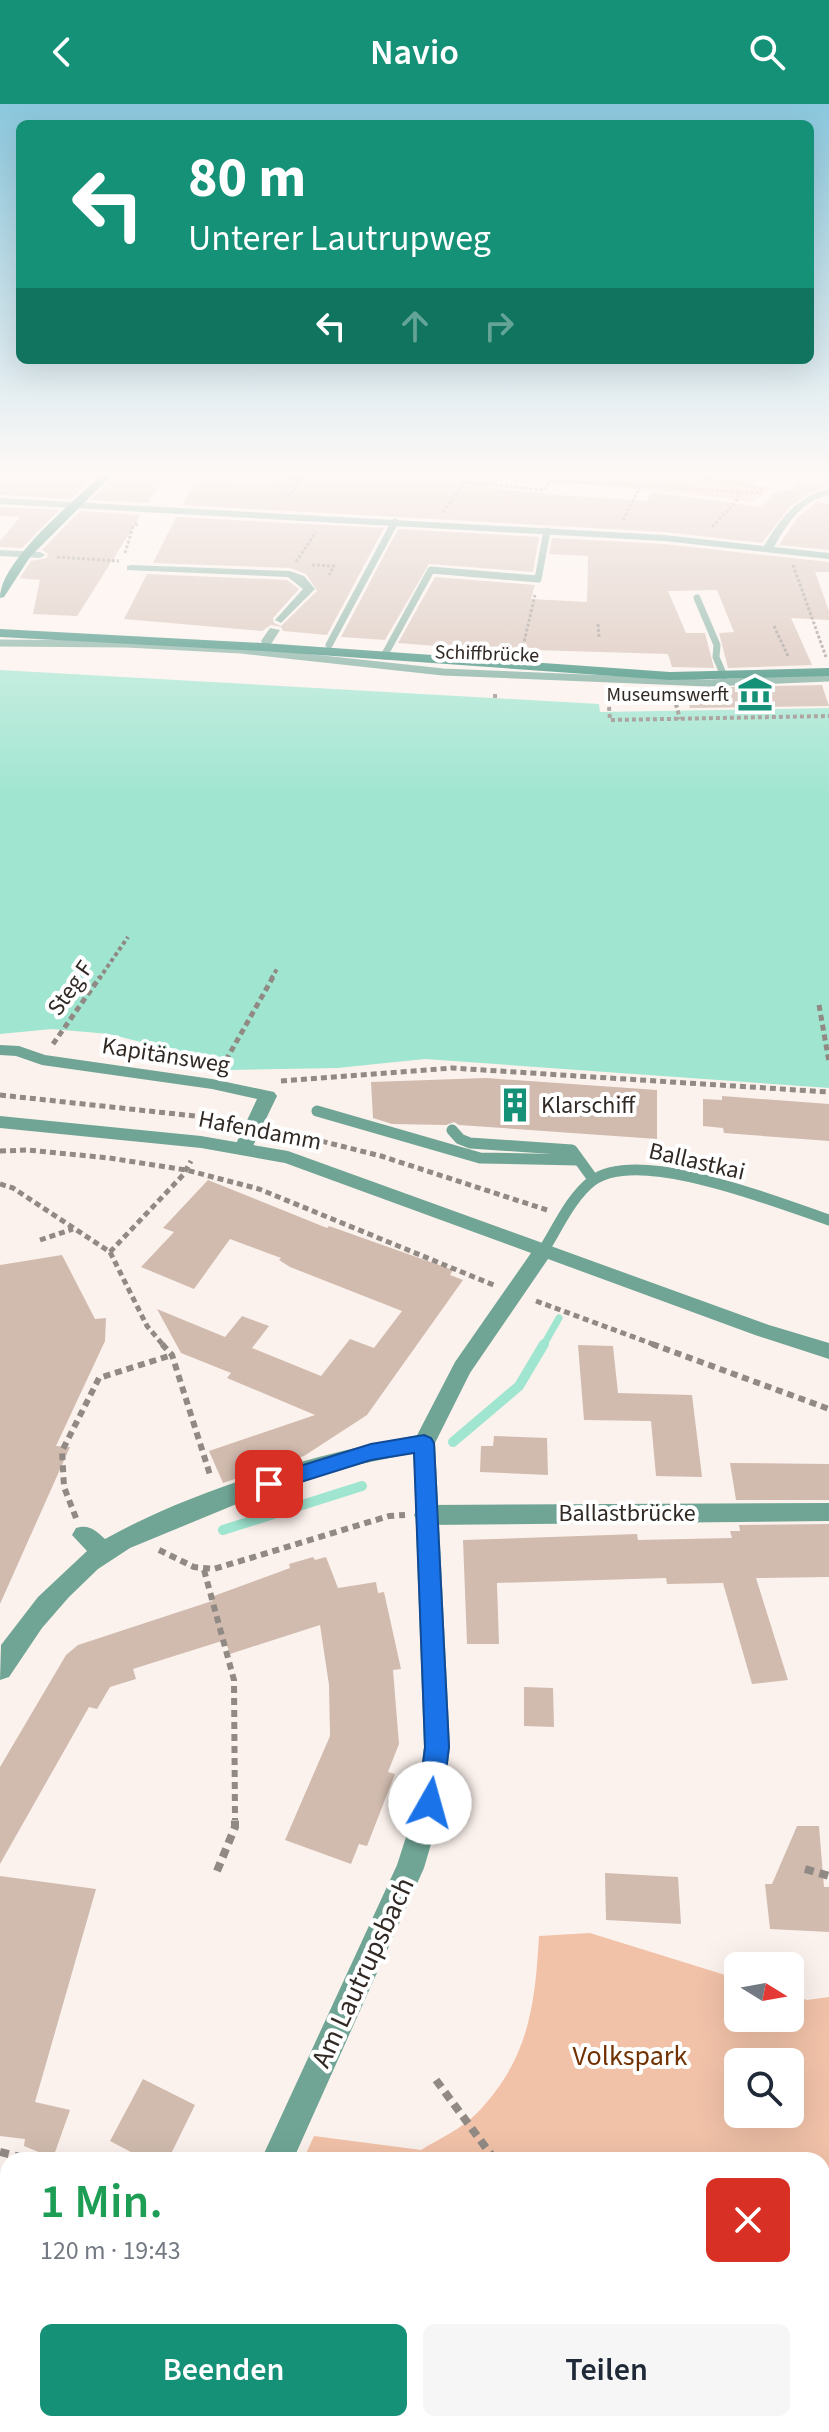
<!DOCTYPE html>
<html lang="de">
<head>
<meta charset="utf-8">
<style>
  body { margin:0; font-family:"Source Sans 3",sans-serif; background:#f6f6f7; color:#1f2937; height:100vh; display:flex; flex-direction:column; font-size:30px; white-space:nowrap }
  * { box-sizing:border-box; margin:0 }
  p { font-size:26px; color:#747a83 }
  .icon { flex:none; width:44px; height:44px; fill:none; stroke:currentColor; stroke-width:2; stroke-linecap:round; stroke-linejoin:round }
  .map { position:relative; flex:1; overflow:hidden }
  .details { position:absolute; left:0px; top:2048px; width:830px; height:280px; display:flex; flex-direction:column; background:#fff; border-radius:24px 24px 0 0; box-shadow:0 8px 32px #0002 }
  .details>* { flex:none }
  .guide { position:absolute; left:16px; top:16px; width:798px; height:244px; border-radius:12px; box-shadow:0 8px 32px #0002; background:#149177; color:#fff; overflow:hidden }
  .needle { width:52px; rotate:101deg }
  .controls { position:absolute; left:724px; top:1848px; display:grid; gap:16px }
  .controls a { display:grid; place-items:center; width:80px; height:80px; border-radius:12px; background:#fff; box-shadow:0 8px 32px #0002; font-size:40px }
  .pin { position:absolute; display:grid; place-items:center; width:68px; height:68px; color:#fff; margin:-34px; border-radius:16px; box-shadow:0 4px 12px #0006 }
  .me { position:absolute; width:88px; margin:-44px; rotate:7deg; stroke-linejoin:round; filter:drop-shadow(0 0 6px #0008) }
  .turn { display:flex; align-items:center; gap:28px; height:168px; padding:0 40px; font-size:36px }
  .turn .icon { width:104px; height:104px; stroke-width:2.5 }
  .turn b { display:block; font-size:56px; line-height:68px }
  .lanes { display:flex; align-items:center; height:76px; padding:0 40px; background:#0003; justify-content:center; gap:40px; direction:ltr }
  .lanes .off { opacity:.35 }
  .round { display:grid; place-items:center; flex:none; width:84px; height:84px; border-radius:12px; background:#f6f6f7 }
  .head { display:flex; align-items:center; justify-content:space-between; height:136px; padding:0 40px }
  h1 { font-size:48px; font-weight:600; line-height:60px; color:#1e9e55 }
  .button { display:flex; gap:16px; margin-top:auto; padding:16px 40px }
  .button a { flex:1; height:92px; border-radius:12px; background:#149177; color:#fff; font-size:32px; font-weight:600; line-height:92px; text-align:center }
  .button a+a { background:#f6f6f7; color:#1f2937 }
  header { display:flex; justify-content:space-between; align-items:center; height:104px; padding:0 40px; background:#149177; color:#fff; font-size:36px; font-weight:600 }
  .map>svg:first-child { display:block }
  .green { fill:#f1c2a8; fill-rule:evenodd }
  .water { fill:#9fe5d0 }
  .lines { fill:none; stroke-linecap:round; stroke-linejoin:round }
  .stream-far1 { stroke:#9fe5d0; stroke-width:7 }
  .stream { stroke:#9fe5d0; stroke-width:10 }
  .building { fill:#d1bbaf }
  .path-far4 { stroke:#918984; stroke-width:3; stroke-dasharray:3 2; stroke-linecap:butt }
  .path-far3 { stroke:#918984; stroke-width:4; stroke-dasharray:4 3; stroke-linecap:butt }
  .path-far2 { stroke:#918984; stroke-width:5; stroke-dasharray:6 4; stroke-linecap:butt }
  .path-far1 { stroke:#918984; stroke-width:6; stroke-dasharray:7 5; stroke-linecap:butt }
  .path { stroke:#918984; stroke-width:8; stroke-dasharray:9 6; stroke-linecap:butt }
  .service-far1 { stroke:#70a595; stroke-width:7 }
  .service { stroke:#70a595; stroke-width:11 }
  .pedestrian { fill:#70a595; fill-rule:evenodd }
  .minor { fill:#70a595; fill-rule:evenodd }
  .tertiary { fill:#70a595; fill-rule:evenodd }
  .secondary { fill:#1e7e68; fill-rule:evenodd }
  .route { fill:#1a73e8; stroke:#114b97; stroke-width:2 }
  .labels { text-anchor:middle; stroke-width:8; stroke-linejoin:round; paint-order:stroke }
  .far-street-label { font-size:20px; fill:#312924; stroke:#fff }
  .far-poi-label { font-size:20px; fill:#312924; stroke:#fff; text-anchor:end }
  .street-label { font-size:24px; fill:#312924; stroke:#fff }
  .poi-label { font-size:24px; fill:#312924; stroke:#fff; text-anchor:start }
  .near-street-label { font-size:28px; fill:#312924; stroke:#fff }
  .near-park-label { font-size:28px; fill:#713100; stroke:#fff }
</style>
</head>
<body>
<header><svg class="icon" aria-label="back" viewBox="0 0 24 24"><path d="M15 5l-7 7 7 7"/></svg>Navio<svg class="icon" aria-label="search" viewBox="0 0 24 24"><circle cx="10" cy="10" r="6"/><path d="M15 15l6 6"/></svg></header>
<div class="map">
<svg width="829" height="2328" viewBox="0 0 829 2328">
  <rect width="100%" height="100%" fill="#fcf2ed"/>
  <g class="green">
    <polygon points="544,370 762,370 755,380 772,384 752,398 676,388 540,377"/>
    <path d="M 590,1829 L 738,1875 L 738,1914 L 790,1914 L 790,1890 L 807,1896 L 829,1893 L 829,2328 L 195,2328 L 197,2320 L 822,2320 L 822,2056 L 303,2056 L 314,2032 L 421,2046 C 439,2035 463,2024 478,2008 C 529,1954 535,1902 539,1832 ZM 738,1958 L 790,1958 L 790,2010 L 738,2010 Z"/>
  </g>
  <polygon class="water" points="0,566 599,600 600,608 829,604 829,984 425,955 337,964 226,966 224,959 109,930 52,925 0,930"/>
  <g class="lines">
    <polyline class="stream-far1" points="543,1242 559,1214"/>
    <g class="stream">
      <polyline points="453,1338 519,1282 544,1240"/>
      <polyline points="223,1426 362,1382"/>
    </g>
  </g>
  <g class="building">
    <polygon points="0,370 97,370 71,395 0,391"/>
    <polygon points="116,370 166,370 148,399 91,396"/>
    <polygon points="274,370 392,370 491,379 486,384 559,391 647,397 652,388 760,403 774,389 795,384 799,377 828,381 806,391 789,404 762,439 664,428 182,401 196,375 268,377"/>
    <polygon points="817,398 829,400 829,446 779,441 798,413"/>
    <polygon points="0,403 59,406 22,444 0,443 0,437 20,413 0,412"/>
    <polygon points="80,407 141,411 77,512 33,510 40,476 20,474 31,457 47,454 48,450 42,446"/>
    <polygon points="176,413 384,424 327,531 283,527 281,523 271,521 262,527 124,515 147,470 287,476 299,485 273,514 274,519 281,522 317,487 306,470 290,464 153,459"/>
    <polygon points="398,425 539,433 533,468 429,460 385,536 341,533"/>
    <polygon points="552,434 664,440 829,458 829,468 815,468 829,507 829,516 791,514 812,561 728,564 719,529 734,528 717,486 668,487 686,529 705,529 714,564 672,563 668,550 462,544 398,539 435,473 535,481 531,495 587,498 588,452 549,450"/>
    <polygon points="822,581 829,602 690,604 684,584"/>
    <polygon points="486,974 657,986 657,1035 459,1021 454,1018 446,1021 392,1020 373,1014 371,978"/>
    <polygon points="722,992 829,1000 829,1037 724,1029 723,1024 703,1022 703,995 722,996"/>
    <polygon points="208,1076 327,1124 329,1122 453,1166 450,1171 463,1176 367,1311 304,1352 223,1379 209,1347 315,1311 227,1274 231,1269 181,1249 157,1205 225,1233 242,1212 269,1222 252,1244 321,1272 350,1235 374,1244 402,1207 290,1163 279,1156 281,1154 230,1135 194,1185 141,1163 174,1128 163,1124"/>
    <polygon points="62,1151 95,1215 106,1214 105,1237 56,1342 70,1343 0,1500 0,1161"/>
    <polygon points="578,1241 613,1242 618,1289 692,1291 702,1373 656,1372 651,1317 584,1316"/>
    <polygon points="494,1332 547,1334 548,1371 480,1368 481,1342 493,1342"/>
    <polygon points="730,1359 829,1360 829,1396 736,1396"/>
    <polygon points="829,1420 829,1473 756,1474 788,1576 752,1580 723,1479 667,1480 666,1474 497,1479 499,1540 467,1540 463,1436 637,1430 638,1436 732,1434 730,1427 740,1427 739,1421"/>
    <polygon points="313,1453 315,1456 326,1453 338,1484 376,1478 378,1489 384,1488 401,1565 393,1566 399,1640 388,1668 395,1670 367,1742 359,1740 351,1760 285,1736 330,1632 329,1581 320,1521 230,1550 225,1536 133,1565 136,1575 110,1583 97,1605 89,1603 0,1760 0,1663 66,1551 78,1541 212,1497 211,1493 290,1464 289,1460"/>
    <polygon points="524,1583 553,1584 554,1623 524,1622"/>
    <polygon points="797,1722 819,1722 824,1783 829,1783 829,1828 770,1825 765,1780 772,1780"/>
    <polygon points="605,1769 678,1773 681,1820 606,1816"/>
    <polygon points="0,1772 96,1785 35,1998 70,2006 53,2054 24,2042 25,2035 0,2032"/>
    <polygon points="143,1975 195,2001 168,2056 146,2056 110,2037"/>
  </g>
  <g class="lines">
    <g class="path-far4">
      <polyline points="729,370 792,373 819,370"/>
      <polyline points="551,376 756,389 763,385 692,370"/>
      <polyline points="465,378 544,386 555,370"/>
      <polyline points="642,380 647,370"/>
      <polyline points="282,389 290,390 301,376 294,374"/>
      <polyline points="443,408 471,370"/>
      <polyline points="623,416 640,383"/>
      <polyline points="712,423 736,398 740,388"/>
      <polyline points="125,449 133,423 138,419"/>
      <polyline points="57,453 119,457"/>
      <polyline points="296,458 316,428"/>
      <polyline points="312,461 334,462 329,471"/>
      <polyline points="793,461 826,553"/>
      <polyline points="598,520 599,533"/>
      <polyline points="774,522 788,552"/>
      <polyline points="522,547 535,491"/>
    </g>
    <g class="path-far3">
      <polyline points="608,589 610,616 829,612"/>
      <polyline points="495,590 495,595"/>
      <polyline points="674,593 680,615"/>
      <polyline points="99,875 128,833"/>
      <polyline points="271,875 277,865"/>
    </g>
    <g class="path-far2">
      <polyline points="819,901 829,958"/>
      <polyline points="53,940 100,873"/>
      <polyline points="221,965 273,873"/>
      <polyline points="281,977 452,964 829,988"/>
      <polyline points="0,991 232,1016"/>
      <polyline points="273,1025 381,1052 547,1106"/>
      <polyline points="0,1047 28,1046 109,1054 186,1066 259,1085 496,1182"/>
      <polyline points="0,1080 13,1084 110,1148 147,1222 164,1242"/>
      <polyline points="40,1136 73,1125"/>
      <polyline points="110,1148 183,1071 191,1057"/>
      <polyline points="536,1197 658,1242"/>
    </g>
    <g class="path-far1">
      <polyline points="162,1240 172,1251 211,1374"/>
      <polyline points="652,1240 829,1305"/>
      <polyline points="76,1414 64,1383 62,1347 99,1274 172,1251"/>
      <polyline points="159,1446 194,1463 214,1465 389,1412 405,1411"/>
      <polyline points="204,1466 234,1576 235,1716"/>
    </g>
    <g class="path">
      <polyline points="805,1765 829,1772"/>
      <polyline points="217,1767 235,1723 235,1714"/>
      <polyline points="436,1976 495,2056"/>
      <polyline points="0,2048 33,2056"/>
      <polyline points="822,2184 829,2184"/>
      <polyline points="366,2328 368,2320"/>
    </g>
    <g class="service-far1">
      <polyline points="697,494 717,541 716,553 724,572"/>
      <polyline points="0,539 126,540 241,546 443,568 708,579 829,574"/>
      <polyline points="329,541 395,418"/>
      <polyline points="384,552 431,466 538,475 547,427"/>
    </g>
    <g class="service">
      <polyline points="317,1007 480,1054 578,1056"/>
      <polyline points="452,1026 460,1035 470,1039 572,1046 593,1075"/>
      <path d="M 543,1147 C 557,1125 571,1093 592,1077 C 638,1042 778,1099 829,1116"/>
    </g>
    <polygon class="pedestrian" points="0,941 19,942 45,951 212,975 274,988 277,992 252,1044 243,1050 234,1044 257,995 212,985 42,961 16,952 0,951"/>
    <g class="minor">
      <path d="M 829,385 L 829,391 C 801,397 787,420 774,443 L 829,449 L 829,455 L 664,437 L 0,400 L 0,394 L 664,431 L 764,442 C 781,414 796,393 829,385 Z"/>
      <polygon points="0,446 40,448 45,451 40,454 0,452"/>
      <polygon points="131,461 290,467 304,472 315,485 281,519 275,516 303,485 288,473 127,466 127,462"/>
      <polygon points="270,524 280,526 271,540 263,540 261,537"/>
      <path d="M 424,1330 L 432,1333 L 435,1339 L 432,1345 L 361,1360 L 273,1385 L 130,1444 L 98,1465 L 69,1493 L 42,1524 L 9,1573 L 0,1576 L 1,1541 L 38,1493 L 87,1447 L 72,1431 L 76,1424 C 89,1420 95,1426 105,1435 C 196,1384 321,1348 424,1330 Z"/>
      <polygon points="829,1399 829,1417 426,1421 418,1418 414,1411 418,1404 426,1401"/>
    </g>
    <g class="tertiary">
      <polygon points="0,1012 201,1032 288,1047 769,1221 829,1239 829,1255 755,1231 548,1155 470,1269 435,1339 450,1643 443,1699 424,1764 293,2056 261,2056 397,1761 417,1699 424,1643 413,1339 455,1258 531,1149 285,1059 201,1044 0,1024"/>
      <polygon points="157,2320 191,2320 189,2328 153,2328"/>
    </g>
    <g class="secondary">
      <path d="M 102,370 L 113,370 L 30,453 L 4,493 L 0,494 C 0,456 75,397 102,370 Z"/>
      <polygon points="0,525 263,539 670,568 829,564 829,572 670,576 263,547 0,533"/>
    </g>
  </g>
  <linearGradient id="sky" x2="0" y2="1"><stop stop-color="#8bc8de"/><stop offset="0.53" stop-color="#fef9f7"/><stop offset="1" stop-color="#fef9f7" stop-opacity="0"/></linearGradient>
  <rect width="829" height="696" fill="url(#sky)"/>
  <polygon class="route" points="424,1331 431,1334 434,1339 449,1643 442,1699 439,1707 430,1711 422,1707 418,1699 425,1643 414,1349 371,1356 269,1388 261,1386 258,1380 261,1374 371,1340"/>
  <defs>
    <g id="museum-bare" transform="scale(2.76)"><path d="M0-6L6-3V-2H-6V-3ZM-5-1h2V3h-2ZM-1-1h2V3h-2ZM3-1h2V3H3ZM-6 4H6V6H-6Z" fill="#149177" stroke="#fff" stroke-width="2.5" paint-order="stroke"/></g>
    <g id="building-bare" transform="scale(2.76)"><path d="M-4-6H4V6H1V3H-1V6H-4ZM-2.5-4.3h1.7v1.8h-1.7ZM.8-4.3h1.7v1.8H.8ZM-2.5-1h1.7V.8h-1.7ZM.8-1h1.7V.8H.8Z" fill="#149177" stroke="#fff" stroke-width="2.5" paint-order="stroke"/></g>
  </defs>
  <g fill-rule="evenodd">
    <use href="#museum-bare" x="755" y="590"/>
    <use href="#building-bare" x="515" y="1001"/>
  </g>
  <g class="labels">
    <g class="far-street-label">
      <text transform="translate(487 549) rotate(2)" y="7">Schiffbrücke</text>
    </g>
    <g class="far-poi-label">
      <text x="729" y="597">Museumswerft</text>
    </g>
    <g class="street-label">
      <text transform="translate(70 884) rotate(-55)" y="8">Steg F</text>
      <text transform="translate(166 951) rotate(9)" y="8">Kapitänsweg</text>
      <text transform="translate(260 1026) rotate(11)" y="8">Hafendamm</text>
      <text transform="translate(697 1057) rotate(13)" y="8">Ballastkai</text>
      <text x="627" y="1417">Ballastbrücke</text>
    </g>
    <g class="poi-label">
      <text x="541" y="1009">Klarschiff</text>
    </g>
    <g class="near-street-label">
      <text transform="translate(362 1868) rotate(-65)" y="10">Am Lautrupsbach</text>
    </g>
    <g class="near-park-label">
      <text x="630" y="1961">Volkspark</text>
    </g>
  </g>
</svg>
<div class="controls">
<a><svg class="needle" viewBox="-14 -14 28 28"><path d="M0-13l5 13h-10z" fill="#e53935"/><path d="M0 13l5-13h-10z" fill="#747a83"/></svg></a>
<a><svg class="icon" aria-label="search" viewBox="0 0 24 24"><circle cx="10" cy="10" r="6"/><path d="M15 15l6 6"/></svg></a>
</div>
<div class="pin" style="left:269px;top:1380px;background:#d93025"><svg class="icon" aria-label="arrive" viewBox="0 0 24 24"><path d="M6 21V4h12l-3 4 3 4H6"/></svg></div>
<svg class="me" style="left:430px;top:1699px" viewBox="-20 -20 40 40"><circle r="19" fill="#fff"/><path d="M0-13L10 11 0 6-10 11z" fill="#1a73e8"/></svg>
<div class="guide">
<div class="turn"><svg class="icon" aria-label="left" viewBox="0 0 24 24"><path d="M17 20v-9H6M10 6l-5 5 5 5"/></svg><div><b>80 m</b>Unterer Lautrupweg</div></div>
<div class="lanes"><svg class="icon" aria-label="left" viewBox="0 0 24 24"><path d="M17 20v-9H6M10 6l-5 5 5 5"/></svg><svg class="icon off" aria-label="ahead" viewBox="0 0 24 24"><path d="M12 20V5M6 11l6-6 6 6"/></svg><svg class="icon off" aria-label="right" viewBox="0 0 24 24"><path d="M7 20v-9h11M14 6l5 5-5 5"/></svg></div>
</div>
<section class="details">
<div class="head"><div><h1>1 Min.</h1><p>120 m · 19:43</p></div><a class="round" style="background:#d93025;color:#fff"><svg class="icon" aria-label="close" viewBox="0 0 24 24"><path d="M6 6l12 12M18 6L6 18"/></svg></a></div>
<div class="button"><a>Beenden</a><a>Teilen</a></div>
</section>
</div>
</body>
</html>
